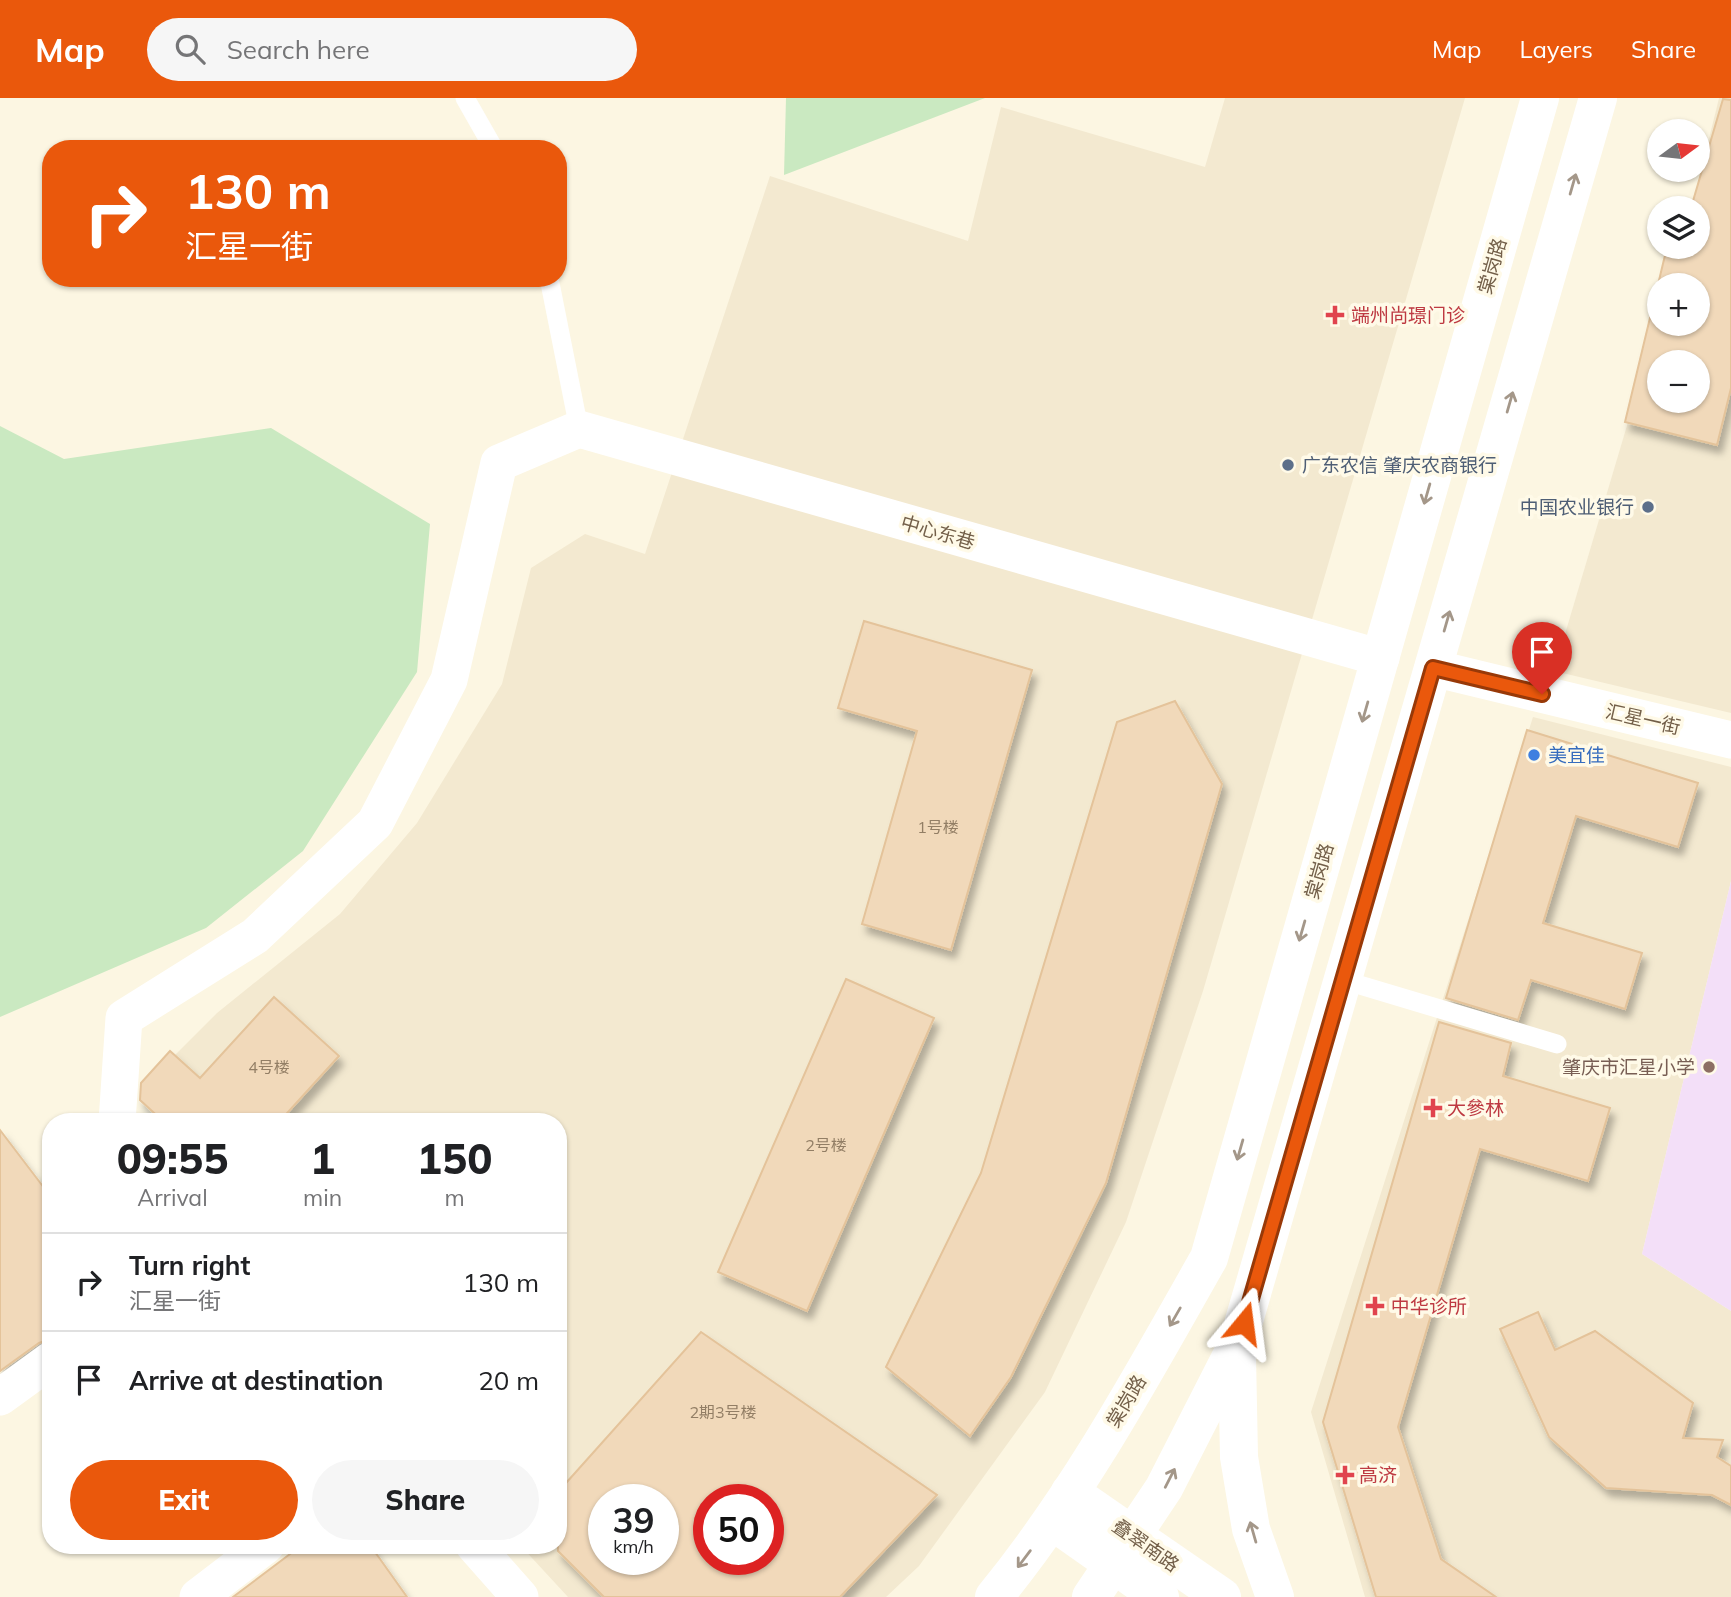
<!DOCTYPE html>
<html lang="en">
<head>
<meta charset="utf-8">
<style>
  body { margin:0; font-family:Mulish,"Noto Sans SC",sans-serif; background:#f6f6f6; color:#202124; height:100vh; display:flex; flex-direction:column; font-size:26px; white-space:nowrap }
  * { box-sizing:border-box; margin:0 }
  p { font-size:23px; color:#757577 }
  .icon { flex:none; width:38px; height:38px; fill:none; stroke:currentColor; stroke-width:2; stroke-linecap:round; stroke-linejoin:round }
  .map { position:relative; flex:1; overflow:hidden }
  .drawer { position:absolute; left:42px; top:1015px; width:525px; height:441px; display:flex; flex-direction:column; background:#fff; border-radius:28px; box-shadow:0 2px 5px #0004 }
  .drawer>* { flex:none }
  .top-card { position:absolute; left:42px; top:42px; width:525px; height:147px; border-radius:28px; box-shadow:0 2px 5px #0004; background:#ea580c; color:#fff; overflow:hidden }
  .needle { width:46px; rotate:75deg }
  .controls { position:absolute; left:1647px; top:21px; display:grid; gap:14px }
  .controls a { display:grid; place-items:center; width:63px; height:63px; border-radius:50%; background:#fff; box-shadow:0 2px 5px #0004; font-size:35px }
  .speed { position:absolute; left:588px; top:1386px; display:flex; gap:14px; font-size:35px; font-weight:700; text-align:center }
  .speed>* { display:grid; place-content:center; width:91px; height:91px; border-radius:50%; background:#fff; box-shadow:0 2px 5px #0004; line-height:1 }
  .speed small { font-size:18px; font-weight:400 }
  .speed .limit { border:10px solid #d22; background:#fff; color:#111 }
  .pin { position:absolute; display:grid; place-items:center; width:60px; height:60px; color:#fff; margin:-72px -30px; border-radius:50% 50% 50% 0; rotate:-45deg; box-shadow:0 0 7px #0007 }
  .pin .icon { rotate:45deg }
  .me { position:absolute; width:77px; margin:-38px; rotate:16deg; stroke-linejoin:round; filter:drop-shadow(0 0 5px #0008) }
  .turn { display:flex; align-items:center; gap:24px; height:147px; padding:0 28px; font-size:32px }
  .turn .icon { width:91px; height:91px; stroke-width:2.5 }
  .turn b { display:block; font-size:49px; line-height:60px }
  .eta { display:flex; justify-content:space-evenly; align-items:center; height:119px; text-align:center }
  .eta b { font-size:42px; font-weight:800; line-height:49px }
  .cta { display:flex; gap:14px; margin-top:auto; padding:14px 28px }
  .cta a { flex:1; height:80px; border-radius:42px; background:#ea580c; color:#fff; font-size:28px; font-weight:800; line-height:80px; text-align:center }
  .cta a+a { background:#f6f6f6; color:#202124 }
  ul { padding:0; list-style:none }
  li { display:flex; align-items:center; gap:21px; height:98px; padding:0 28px; border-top:2px solid #e0e0e0 }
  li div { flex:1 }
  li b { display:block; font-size:26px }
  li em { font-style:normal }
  header { display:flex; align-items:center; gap:42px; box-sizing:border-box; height:98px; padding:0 35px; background:#ea580c; color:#fff }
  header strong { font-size:33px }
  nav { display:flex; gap:38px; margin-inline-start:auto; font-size:24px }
  .search { width:490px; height:63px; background:#f6f6f6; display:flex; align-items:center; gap:18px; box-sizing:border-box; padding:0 24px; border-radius:38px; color:#757577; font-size:26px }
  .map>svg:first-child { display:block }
  .residential { fill:#f3e9d0; fill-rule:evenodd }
  .education { fill:#f3dff8 }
  .green { fill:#cae9c1 }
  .building { fill:#f1d9ba; stroke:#e4c39a; stroke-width:2; fill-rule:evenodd; filter:url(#shadow) }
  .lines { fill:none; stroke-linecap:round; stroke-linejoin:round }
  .lane { stroke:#fff; stroke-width:19 }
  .street { stroke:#fff; stroke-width:37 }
  .secondary { stroke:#fff; stroke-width:38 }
  .oneway { stroke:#a49789 }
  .route-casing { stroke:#983908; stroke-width:18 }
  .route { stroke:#ea580c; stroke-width:12 }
  .health-dot { fill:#e0444e; stroke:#fffae8; stroke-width:2.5 }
  .service-dot { fill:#5c6f8a; stroke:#fffae8; stroke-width:2.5 }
  .shop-dot { fill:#3f7fe0; stroke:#fffae8; stroke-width:2.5 }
  .education-dot { fill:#8d6e63; stroke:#fffae8; stroke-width:2.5 }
  .labels { text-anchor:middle; stroke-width:7; stroke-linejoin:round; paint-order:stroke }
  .number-label { font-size:16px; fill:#927e65 }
  .street-label { font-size:19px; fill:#735f49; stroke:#fffae8 }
  .health-label { font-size:19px; fill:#be3a42; stroke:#fffae8; text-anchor:start }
  .service-label { font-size:19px; fill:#4e5e75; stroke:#fffae8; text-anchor:start }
  .shop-label { font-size:19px; fill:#366cbe; stroke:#fffae8; text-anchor:start }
  .education-label { font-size:19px; fill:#785e54; stroke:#fffae8; text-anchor:end }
</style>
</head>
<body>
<header>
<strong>Map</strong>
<div class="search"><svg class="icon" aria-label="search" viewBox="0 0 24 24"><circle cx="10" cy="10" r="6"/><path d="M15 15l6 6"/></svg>Search here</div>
<nav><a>Map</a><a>Layers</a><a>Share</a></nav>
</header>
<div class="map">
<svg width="1731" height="1499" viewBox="0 0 1731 1499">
  <defs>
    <filter id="shadow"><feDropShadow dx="4.5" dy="8" stdDeviation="3.5" flood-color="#0004"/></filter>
  </defs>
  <rect width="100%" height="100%" fill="#fcf6e2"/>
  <g class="residential">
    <path d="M 1225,0 L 1465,0 L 1203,893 L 1126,1124 L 1045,1294 L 919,1468 L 886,1499 L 568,1499 L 520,1447 L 558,1447 L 558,1024 L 179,1024 L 173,959 L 217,915 L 340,816 L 417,725 L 502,586 L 531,470 L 585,436 L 645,456 L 770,78 L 968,143 L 1001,9 L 1205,69 ZM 604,1402 L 663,1402 L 663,1461 L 604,1461 ZM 709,1402 L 768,1402 L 768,1461 L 709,1461 Z"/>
    <path d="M 1719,0 L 1731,0 L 1731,615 L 1554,573 L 1659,220 L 1659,226 L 1698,226 L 1698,187 L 1669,187 L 1680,149 L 1698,149 L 1698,110 L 1692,110 ZM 1659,264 L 1698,264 L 1698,303 L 1659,303 Z"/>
    <polygon points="1533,619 1731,669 1731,783 1642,1156 1731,1213 1731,1499 1365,1499 1311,1314"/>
  </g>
  <polygon class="education" points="1731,783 1731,1213 1642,1156"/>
  <g class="green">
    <polygon points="786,0 985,0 784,77"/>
    <polygon points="0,328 64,361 271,330 430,426 417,574 303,753 206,830 0,919"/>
  </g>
  <g class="building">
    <path d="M 1723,1 L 1731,2 L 1731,290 L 1717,347 L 1625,324 L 1667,149 L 1698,149 L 1698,110 L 1677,110 L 1679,100 L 1693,103 ZM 1659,187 L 1698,187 L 1698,226 L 1659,226 ZM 1659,264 L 1698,264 L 1698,303 L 1659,303 Z"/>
    <polygon points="864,523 1032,572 951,852 862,826 917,633 838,610"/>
    <polygon points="1175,603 1222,686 1106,1085 1011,1279 970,1338 886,1269 981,1075 1117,624"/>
    <polygon points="1527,632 1698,685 1678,749 1576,718 1543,825 1642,855 1625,911 1531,882 1518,922 1446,900"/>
    <polygon points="846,881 934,920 807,1213 718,1174"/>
    <polygon points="274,899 339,958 279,1024 164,1024 140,1002 141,985 170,953 200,980"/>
    <polygon points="1439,924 1511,945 1503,978 1610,1010 1588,1083 1480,1051 1398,1329 1441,1461 1496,1499 1376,1499 1323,1324"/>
    <polygon points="0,1032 51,1099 51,1241 39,1245 0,1273"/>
    <polygon points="1538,1214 1555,1252 1595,1233 1693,1305 1683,1340 1723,1342 1717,1359 1731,1368 1731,1407 1712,1397 1606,1390 1549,1339 1500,1231"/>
    <path d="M 701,1234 L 937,1397 L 840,1499 L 604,1499 L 558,1453 L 558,1394 ZM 604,1402 L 663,1402 L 663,1461 L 604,1461 ZM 709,1402 L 768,1402 L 768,1461 L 709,1461 Z"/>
    <polygon points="302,1447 370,1447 407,1499 233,1499"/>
  </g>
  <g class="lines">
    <g class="lane">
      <polyline points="465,0 494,51"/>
      <polyline points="549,180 579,331"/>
      <polyline points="1343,882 1557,946"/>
    </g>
    <g class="street">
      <polyline points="1433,570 1731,642"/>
      <polyline points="117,1024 124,920 255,838 375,725 449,582 499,365 579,331 1381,560"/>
      <polyline points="0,1299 51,1262"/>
      <polyline points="474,1447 520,1499"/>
      <polyline points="198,1499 266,1447"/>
    </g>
    <g class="secondary">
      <polyline points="1237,1258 1239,1359 1251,1431 1275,1499"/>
      <polyline points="1070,1394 1222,1499"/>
      <polyline points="1052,1423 1160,1499"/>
      <path d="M 994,1499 C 1079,1395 1143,1276 1209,1160 L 1540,0"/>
      <polyline points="1091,1499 1164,1390 1237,1247 1598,0"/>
    </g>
  </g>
  <defs><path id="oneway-shaft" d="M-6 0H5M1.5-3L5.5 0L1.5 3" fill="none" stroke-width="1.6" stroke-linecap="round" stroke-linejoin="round" transform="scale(1.75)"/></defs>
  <g class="oneway">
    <use href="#oneway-shaft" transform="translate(1573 86) rotate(-74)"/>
    <use href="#oneway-shaft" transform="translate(1510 304) rotate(-74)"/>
    <use href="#oneway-shaft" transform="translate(1427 396) rotate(106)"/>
    <use href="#oneway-shaft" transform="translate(1447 523) rotate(-74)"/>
    <use href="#oneway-shaft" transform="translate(1365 614) rotate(106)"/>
    <use href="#oneway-shaft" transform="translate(1302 833) rotate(106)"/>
    <use href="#oneway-shaft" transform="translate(1240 1052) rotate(106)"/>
    <use href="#oneway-shaft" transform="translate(1175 1219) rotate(120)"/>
    <use href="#oneway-shaft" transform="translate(1170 1380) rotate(-63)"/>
    <use href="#oneway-shaft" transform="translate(1253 1434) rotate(-106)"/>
    <use href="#oneway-shaft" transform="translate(1024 1461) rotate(127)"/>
  </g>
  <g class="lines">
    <g class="route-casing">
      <polyline id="route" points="1244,1225 1433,570 1542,596"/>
    </g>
    <use href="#route" class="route"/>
  </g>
  <g class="health-dot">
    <path d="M1331.5 206.5h7v7h7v7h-7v7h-7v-7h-7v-7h7z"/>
    <path d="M1429.5 999.5h7v7h7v7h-7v7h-7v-7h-7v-7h7z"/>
    <path d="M1371.5 1197.5h7v7h7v7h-7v7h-7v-7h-7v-7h7z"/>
    <path d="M1341.5 1366.5h7v7h7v7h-7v7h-7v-7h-7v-7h7z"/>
  </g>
  <g class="service-dot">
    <circle cx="1288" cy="367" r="7"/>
    <circle cx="1648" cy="409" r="7"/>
  </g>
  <circle class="shop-dot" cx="1534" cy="657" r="7"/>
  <circle class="education-dot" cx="1709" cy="969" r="7"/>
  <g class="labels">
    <g class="number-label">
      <text x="938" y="735">1号楼</text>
      <text x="269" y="975">4号楼</text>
      <text x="826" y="1053">2号楼</text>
      <text x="723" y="1320">2期3号楼</text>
    </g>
    <g class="street-label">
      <text transform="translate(1492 168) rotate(-74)" y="7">棠岗路</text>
      <text transform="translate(938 434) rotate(16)" y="7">中心东巷</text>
      <text transform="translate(1643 621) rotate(13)" y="7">汇星一街</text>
      <text transform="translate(1319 773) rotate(-74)" y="7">棠岗路</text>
      <text transform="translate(1126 1303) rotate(-59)" y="7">棠岗路</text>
      <text transform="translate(1146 1447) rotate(35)" y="7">叠翠南路</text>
    </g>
    <g class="health-label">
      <text x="1351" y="224">端州尚璟门诊</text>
      <text x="1447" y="1017">大參林</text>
      <text x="1391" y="1215">中华诊所</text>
      <text x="1359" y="1384">高济</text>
    </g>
    <g class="service-label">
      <text x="1302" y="374">广东农信 肇庆农商银行</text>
      <text x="1634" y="416" text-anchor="end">中国农业银行</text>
    </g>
    <g class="shop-label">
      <text x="1548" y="664">美宜佳</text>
    </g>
    <g class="education-label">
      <text x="1695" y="976">肇庆市汇星小学</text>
    </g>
  </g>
</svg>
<div class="controls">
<a><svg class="needle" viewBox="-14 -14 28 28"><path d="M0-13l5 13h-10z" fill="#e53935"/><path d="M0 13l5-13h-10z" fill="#757577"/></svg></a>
<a><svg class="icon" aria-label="layers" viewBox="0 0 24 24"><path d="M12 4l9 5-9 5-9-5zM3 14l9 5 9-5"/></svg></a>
<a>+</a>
<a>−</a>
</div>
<div class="speed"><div>39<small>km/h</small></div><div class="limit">50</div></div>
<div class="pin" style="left:1542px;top:596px;background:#d93025"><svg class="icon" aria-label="arrive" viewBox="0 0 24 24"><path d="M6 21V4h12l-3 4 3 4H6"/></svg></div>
<svg class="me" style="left:1244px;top:1225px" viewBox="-20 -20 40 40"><path d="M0-17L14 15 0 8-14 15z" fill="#ea580c" stroke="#fff" stroke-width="4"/></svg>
<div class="top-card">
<div class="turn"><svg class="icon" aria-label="right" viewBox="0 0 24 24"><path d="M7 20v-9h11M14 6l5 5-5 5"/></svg><div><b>130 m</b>汇星一街</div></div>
</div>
<section class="drawer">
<div class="eta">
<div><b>09:55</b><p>Arrival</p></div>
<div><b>1</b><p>min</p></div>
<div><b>150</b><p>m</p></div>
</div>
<ul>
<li><svg class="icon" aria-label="right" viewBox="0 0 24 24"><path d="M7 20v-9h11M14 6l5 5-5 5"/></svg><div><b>Turn right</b><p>汇星一街</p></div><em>130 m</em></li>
<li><svg class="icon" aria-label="arrive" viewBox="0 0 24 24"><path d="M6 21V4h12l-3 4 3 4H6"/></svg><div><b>Arrive at destination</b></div><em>20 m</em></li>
</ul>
<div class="cta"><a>Exit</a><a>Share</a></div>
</section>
</div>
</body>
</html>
